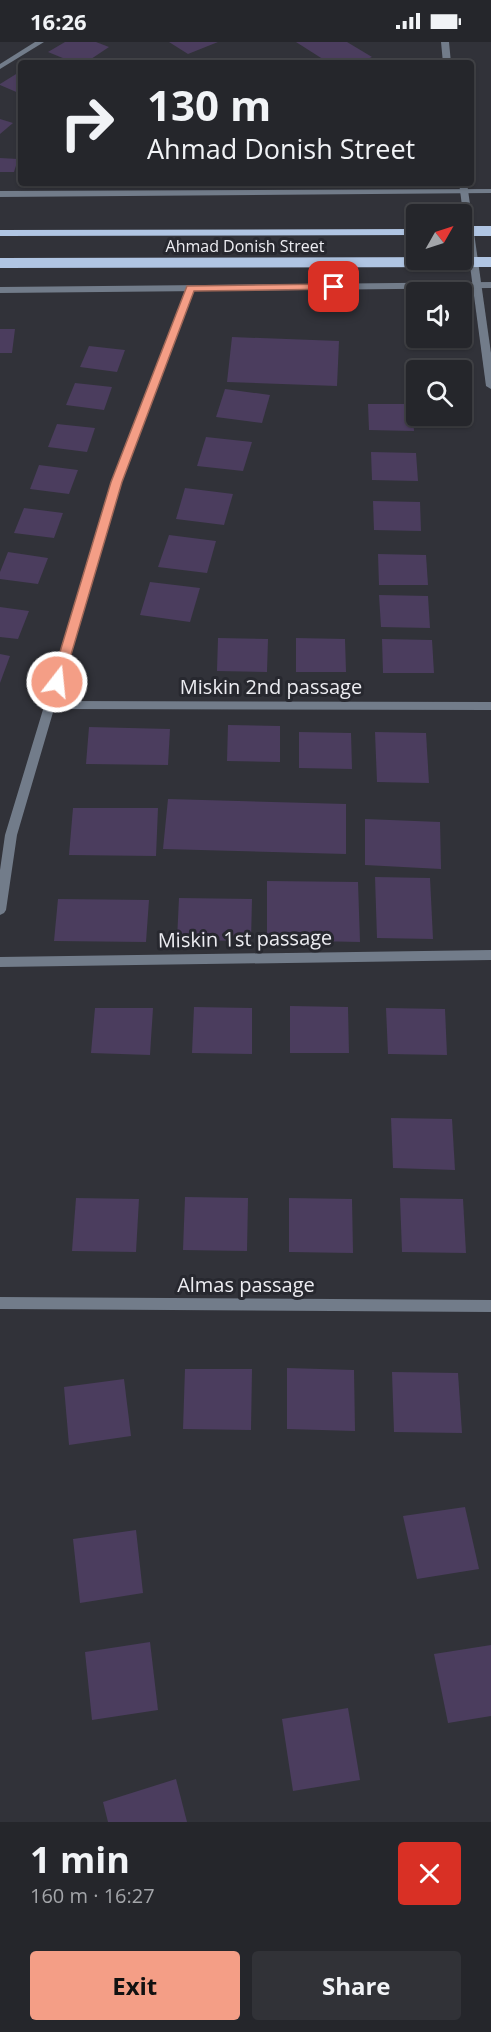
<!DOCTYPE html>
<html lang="en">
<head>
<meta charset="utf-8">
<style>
  body { margin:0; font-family:"Open Sans",sans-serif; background:#313237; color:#f1f3f6; height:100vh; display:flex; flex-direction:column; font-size:22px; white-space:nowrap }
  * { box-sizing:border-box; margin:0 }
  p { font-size:20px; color:#a3a5a9 }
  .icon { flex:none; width:33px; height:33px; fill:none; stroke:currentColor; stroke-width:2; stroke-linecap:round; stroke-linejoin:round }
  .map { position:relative; height:1780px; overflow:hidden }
  .drawer { display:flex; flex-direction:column; background:#25262b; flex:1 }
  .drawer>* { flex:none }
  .guide { position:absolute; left:18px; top:18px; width:456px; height:126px; border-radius:6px; box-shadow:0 2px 4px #0004,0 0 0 2px #424347; background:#25262b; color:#f1f3f6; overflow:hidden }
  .needle { width:39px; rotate:51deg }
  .controls { position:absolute; left:406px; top:162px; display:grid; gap:12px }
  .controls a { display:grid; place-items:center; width:66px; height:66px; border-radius:6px; background:#25262b; box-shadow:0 2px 4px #0004,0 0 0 2px #424347; font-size:30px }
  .pin { position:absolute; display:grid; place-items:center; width:51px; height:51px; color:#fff; margin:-26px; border-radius:12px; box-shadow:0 3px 9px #0006 }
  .me { position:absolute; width:66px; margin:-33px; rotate:16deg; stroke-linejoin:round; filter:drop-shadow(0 0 4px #0008) }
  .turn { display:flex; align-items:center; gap:21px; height:126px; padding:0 30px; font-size:27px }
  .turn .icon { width:78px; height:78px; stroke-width:2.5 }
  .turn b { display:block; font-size:42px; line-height:51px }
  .round { display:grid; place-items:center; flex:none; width:63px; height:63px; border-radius:6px; background:#313237 }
  .head { display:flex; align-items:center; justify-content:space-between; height:102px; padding:0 30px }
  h1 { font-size:36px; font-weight:700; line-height:45px }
  .button { display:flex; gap:12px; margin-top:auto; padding:12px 30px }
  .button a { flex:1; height:69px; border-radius:6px; background:#f49e86; color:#111; font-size:24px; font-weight:700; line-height:69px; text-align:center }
  .button a+a { background:#313237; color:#f1f3f6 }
  .status { display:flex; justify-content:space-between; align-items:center; height:42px; padding:0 30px; background:#25262b; direction:ltr }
  .status svg { height:16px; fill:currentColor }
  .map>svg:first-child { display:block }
  .building { fill:#4b3d5e }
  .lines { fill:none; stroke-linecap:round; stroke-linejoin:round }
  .service { fill:#727c8a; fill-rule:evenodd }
  .minor { fill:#727c8a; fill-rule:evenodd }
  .tertiary { fill:#727c8a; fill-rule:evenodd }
  .primary { fill:#b0c5e3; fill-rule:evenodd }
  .primary-bridge { stroke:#b0c5e3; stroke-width:10 }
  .route { fill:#f49e86; stroke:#9f6757; stroke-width:1.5 }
  .labels { text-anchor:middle; stroke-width:6; stroke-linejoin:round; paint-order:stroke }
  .far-street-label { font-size:16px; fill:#ececf1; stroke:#27282f }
  .street-label { font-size:20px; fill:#ececf1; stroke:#27282f }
</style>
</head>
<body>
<div class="status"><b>16:26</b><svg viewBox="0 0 49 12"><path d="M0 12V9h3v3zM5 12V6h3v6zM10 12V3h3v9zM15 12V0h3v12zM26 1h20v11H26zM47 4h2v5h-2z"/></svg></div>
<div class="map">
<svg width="491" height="1780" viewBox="0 0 491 1780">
  <rect width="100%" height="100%" fill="#313239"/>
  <g class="building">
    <polygon points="65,0 96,0 109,5 85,21 75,21 48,10"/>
    <polygon points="169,0 218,0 188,12"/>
    <polygon points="296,0 347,0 372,15 358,21 329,21"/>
    <polygon points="21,29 21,52 0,43 0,42"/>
    <polygon points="0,77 13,81 0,92"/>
    <polygon points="0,116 18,117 14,130 0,130"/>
    <polygon points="0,287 15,287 12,311 0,311"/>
    <polygon points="232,295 339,299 337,344 227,340"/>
    <polygon points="89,304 125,308 117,330 80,325"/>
    <polygon points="75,341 112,345 104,368 66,363"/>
    <polygon points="225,347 270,353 262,381 216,375"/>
    <polygon points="368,362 412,362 414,389 369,388"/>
    <polygon points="57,382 95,386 87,410 48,405"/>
    <polygon points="206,395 252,400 243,429 197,424"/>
    <polygon points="371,410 416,411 418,439 372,438"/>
    <polygon points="39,423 78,428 69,452 30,447"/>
    <polygon points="185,446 233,452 224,483 176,477"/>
    <polygon points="373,459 420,460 421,489 374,488"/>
    <polygon points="24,466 63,471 54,496 14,491"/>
    <polygon points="169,493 216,499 207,531 158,525"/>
    <polygon points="8,510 48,516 38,542 0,537 0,530"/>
    <polygon points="378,512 426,513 428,543 379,543"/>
    <polygon points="150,540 200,546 190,580 140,573"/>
    <polygon points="379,553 428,554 430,586 381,585"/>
    <polygon points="0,565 29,569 18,597 0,595"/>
    <polygon points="218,596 268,597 267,630 217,629"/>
    <polygon points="296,596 345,597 346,630 296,630"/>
    <polygon points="382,597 432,598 434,631 383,631"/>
    <polygon points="0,612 10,614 0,641"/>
    <polygon points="228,683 280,684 280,720 227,719"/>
    <polygon points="89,685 170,687 168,723 86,722"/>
    <polygon points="299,690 351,691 352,727 299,726"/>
    <polygon points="375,690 426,691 429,741 377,740"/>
    <polygon points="168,757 346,762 346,812 163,807"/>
    <polygon points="73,766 158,766 156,814 69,813"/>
    <polygon points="365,777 440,780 441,827 365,823"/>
    <polygon points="375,835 430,836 433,897 377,896"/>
    <polygon points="267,839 358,840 360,900 267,898"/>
    <polygon points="179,856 252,857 251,899 177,898"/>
    <polygon points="58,857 149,858 146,900 54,899"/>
    <polygon points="290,964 348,965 349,1011 290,1011"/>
    <polygon points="194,965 252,966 252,1012 192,1011"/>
    <polygon points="95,966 153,966 150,1013 91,1011"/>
    <polygon points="386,966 445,967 447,1013 388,1012"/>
    <polygon points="391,1076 452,1077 455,1128 393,1126"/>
    <polygon points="185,1155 248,1156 247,1209 183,1208"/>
    <polygon points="76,1156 139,1157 136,1210 72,1209"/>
    <polygon points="289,1156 352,1157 353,1211 289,1210"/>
    <polygon points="400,1156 463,1157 466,1211 402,1210"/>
    <polygon points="287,1326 354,1328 355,1389 287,1387"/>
    <polygon points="185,1327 252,1327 251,1388 183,1387"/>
    <polygon points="392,1330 458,1331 462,1391 394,1390"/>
    <polygon points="124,1337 131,1394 69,1403 64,1345"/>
    <polygon points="465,1465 479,1527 417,1537 403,1474"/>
    <polygon points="136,1488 143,1551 80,1561 73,1497"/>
    <polygon points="150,1600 158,1668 92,1678 85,1610"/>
    <polygon points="491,1603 491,1674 448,1681 434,1612"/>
    <polygon points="348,1666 360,1738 293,1749 282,1677"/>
    <polygon points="176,1737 187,1780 108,1780 103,1760"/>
  </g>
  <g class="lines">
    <polygon class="service" points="35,0 44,0 0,27 0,22"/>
    <g class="minor">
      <polygon points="441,0 449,0 451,21 443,21"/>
      <polygon points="459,141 467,141 491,311 491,347 486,344"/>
      <polygon points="190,243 194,246 122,440 57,659 491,660 491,668 54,667 17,793 6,868 4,871 0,873 0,828 5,793 112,440 186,246"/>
      <polygon points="491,908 491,918 0,925 0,915"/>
      <polygon points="0,1255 491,1258 491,1270 0,1267"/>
    </g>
    <g class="tertiary">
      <polygon points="491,147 491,151 0,155 0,149"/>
      <polygon points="491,240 491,246 0,251 0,245"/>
    </g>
    <polygon class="primary" points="417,187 417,193 0,194 0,188"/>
    <g class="primary-bridge">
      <polyline points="462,189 491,189"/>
      <polyline points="0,221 491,220"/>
    </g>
  </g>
  <polygon class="route" points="334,242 339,245 337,247 194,249 122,440 63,640 61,643 53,643 51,640 111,440 187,244"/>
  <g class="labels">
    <g class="far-street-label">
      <text x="245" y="210">Ahmad Donish Street</text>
    </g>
    <g class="street-label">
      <text x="271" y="652">Miskin 2nd passage</text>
      <text transform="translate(245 897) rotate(-1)" y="7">Miskin 1st passage</text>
      <text x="246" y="1250">Almas passage</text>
    </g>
  </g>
</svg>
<div class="controls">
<a><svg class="needle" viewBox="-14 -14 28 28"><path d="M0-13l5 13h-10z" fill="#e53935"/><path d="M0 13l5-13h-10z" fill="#a3a5a9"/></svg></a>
<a><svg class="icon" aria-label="sound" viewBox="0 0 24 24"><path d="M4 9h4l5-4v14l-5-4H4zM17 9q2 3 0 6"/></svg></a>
<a><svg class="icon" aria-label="search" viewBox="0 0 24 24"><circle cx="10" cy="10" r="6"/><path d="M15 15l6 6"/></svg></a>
</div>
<div class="pin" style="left:334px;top:245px;background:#d93025"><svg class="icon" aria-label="arrive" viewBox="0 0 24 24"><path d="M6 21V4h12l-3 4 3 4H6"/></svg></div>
<svg class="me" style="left:57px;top:640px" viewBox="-20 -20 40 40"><circle r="17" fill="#f49e86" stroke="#fff" stroke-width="3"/><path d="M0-11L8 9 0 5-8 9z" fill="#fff"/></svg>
<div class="guide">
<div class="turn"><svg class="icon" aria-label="right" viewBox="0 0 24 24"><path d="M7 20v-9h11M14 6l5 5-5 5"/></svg><div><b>130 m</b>Ahmad Donish Street</div></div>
</div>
</div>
<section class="drawer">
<div class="head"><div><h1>1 min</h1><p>160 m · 16:27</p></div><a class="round" style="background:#d93025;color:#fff"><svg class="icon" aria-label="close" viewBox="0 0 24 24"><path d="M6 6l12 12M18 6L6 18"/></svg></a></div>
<div class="button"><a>Exit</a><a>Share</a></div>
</section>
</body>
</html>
